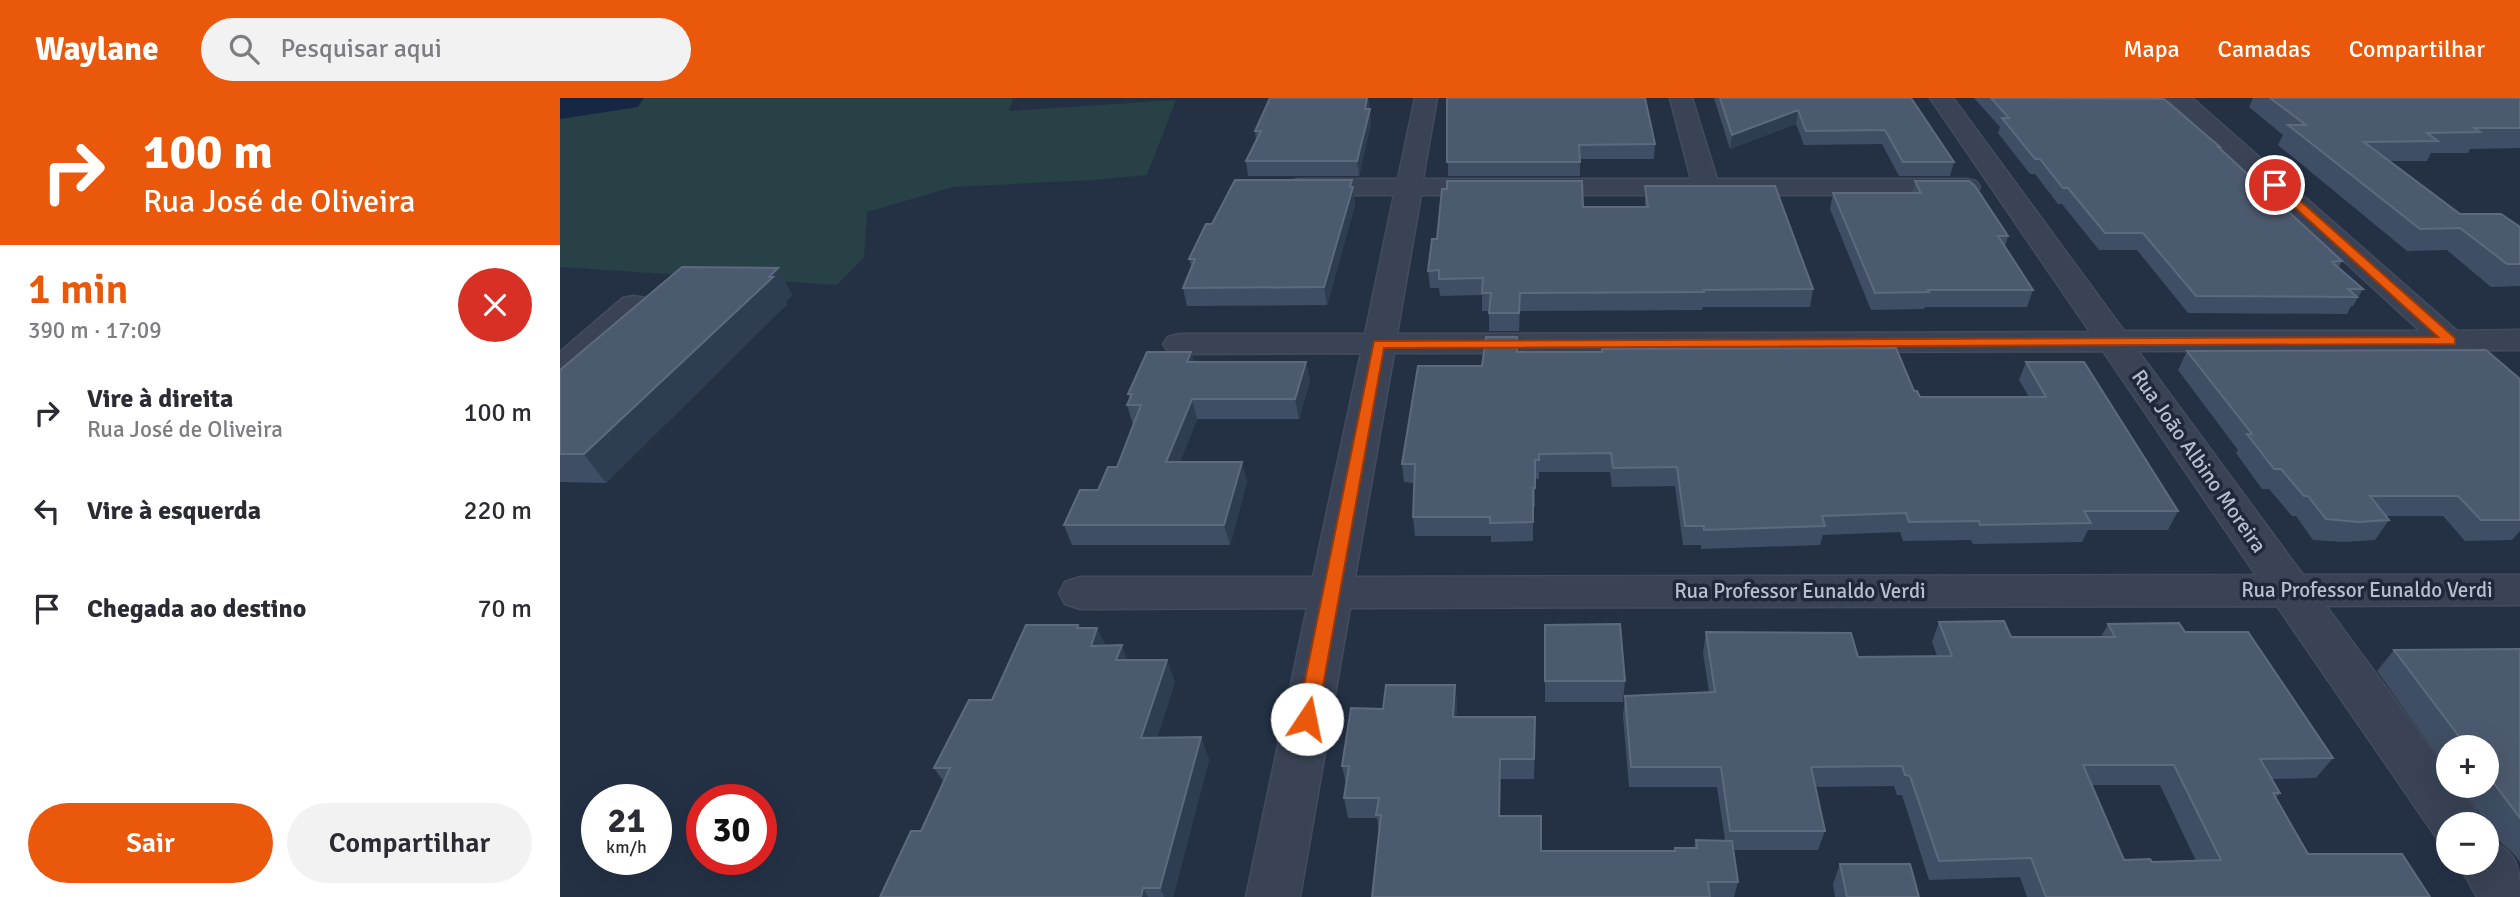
<!DOCTYPE html>
<html lang="pt">
<head>
<meta charset="utf-8">
<style>
  body { margin:0; font-family:Signika,sans-serif; background:#f2f2f3; color:#2b2b33; height:100vh; display:flex; flex-direction:column; font-size:26px; white-space:nowrap }
  * { box-sizing:border-box; margin:0 }
  p { font-size:23px; color:#7c7c81 }
  .icon { flex:none; width:38px; height:38px; fill:none; stroke:currentColor; stroke-width:2; stroke-linecap:round; stroke-linejoin:round }
  .map { position:relative; flex:1; overflow:hidden }
  .panel { display:flex; flex-direction:column; background:#fff; width:560px }
  .panel>* { flex:none }
  .guide { background:#ea580c; color:#fff; overflow:hidden }
  .tools { position:absolute; left:1876px; top:637px; display:grid; gap:14px }
  .tools a { display:grid; place-items:center; width:63px; height:63px; border-radius:50%; background:#fff; box-shadow:0 7px 28px #0002; font-size:35px }
  .speed { position:absolute; left:21px; top:686px; display:flex; gap:14px; font-size:35px; font-weight:700; text-align:center }
  .speed>* { display:grid; place-content:center; width:91px; height:91px; border-radius:50%; background:#fff; box-shadow:0 7px 28px #0002; line-height:1 }
  .speed small { font-size:18px; font-weight:400 }
  .speed .limit { border:10px solid #d22; background:#fff; color:#111 }
  .pin { position:absolute; display:grid; place-items:center; width:60px; height:60px; color:#fff; margin:-30px; border:4px solid #fff; border-radius:50%; box-shadow:0 2px 7px #0007 }
  .me { position:absolute; width:77px; margin:-38px; rotate:11deg; stroke-linejoin:round; filter:drop-shadow(0 0 5px #0008) }
  .turn { display:flex; align-items:center; gap:24px; height:147px; padding:0 28px; font-size:32px }
  .turn .icon { width:91px; height:91px; stroke-width:2.5 }
  .turn b { display:block; font-size:49px; line-height:60px }
  .round { display:grid; place-items:center; flex:none; width:74px; height:74px; border-radius:37px; background:#f2f2f3 }
  .summary { display:flex; align-items:center; justify-content:space-between; height:119px; padding:0 28px }
  h1 { font-size:42px; font-weight:600; line-height:52px; color:#ea580c }
  .cta { display:flex; gap:14px; margin-top:auto; padding:14px 28px }
  .cta a { flex:1; height:80px; border-radius:42px; background:#ea580c; color:#fff; font-size:28px; font-weight:600; line-height:80px; text-align:center }
  .cta a+a { background:#f2f2f3; color:#2b2b33 }
  ul { padding:0; list-style:none }
  li { display:flex; align-items:center; gap:21px; height:98px; padding:0 28px }
  li div { flex:1 }
  li b { display:block; font-size:26px }
  li em { font-style:normal }
  header { display:flex; align-items:center; gap:42px; box-sizing:border-box; height:98px; padding:0 35px; background:#ea580c; color:#fff }
  header strong { font-size:33px }
  nav { display:flex; gap:38px; margin-inline-start:auto; font-size:24px }
  .search { width:490px; height:63px; background:#f2f2f3; display:flex; align-items:center; gap:18px; box-sizing:border-box; padding:0 24px; border-radius:38px; color:#7c7c81; font-size:26px }
  main { display:flex; flex:1; min-height:0 }
  .map>svg:first-child { display:block }
  .green { fill:#274146 }
  .lines { fill:none; stroke-linecap:round; stroke-linejoin:round }
  .river { fill:#162745; fill-rule:evenodd }
  .minor-casing { stroke:#434c5e; stroke-width:3 }
  .minor { fill:#394355; fill-rule:evenodd }
  .wall { fill:#3f4e64; fill-rule:evenodd }
  .shaded-wall { fill:#2f3d53 }
  .building { fill:#4c5a6f; stroke:#5d6a7e; stroke-width:2; fill-rule:evenodd }
  .route { fill:#ea580c; stroke:#983908; stroke-width:2 }
  .labels { text-anchor:middle; stroke-width:7; stroke-linejoin:round; paint-order:stroke }
  .street-label { font-size:21px; fill:#b7bfce; stroke:#1e283a }
</style>
</head>
<body>
<header>
<strong>Waylane</strong>
<div class="search"><svg class="icon" aria-label="search" viewBox="0 0 24 24"><circle cx="10" cy="10" r="6"/><path d="M15 15l6 6"/></svg>Pesquisar aqui</div>
<nav><a>Mapa</a><a>Camadas</a><a>Compartilhar</a></nav>
</header>
<main>
<section class="panel">
<div class="guide">
<div class="turn"><svg class="icon" aria-label="right" viewBox="0 0 24 24"><path d="M7 20v-9h11M14 6l5 5-5 5"/></svg><div><b>100 m</b>Rua José de Oliveira</div></div>
</div>
<div class="summary"><div><h1>1 min</h1><p>390 m · 17:09</p></div><a class="round" style="background:#d93025;color:#fff"><svg class="icon" aria-label="close" viewBox="0 0 24 24"><path d="M6 6l12 12M18 6L6 18"/></svg></a></div>
<ul>
<li><svg class="icon" aria-label="right" viewBox="0 0 24 24"><path d="M7 20v-9h11M14 6l5 5-5 5"/></svg><div><b>Vire à direita</b><p>Rua José de Oliveira</p></div><em>100 m</em></li>
<li><svg class="icon" aria-label="left" viewBox="0 0 24 24"><path d="M17 20v-9H6M10 6l-5 5 5 5"/></svg><div><b>Vire à esquerda</b></div><em>220 m</em></li>
<li><svg class="icon" aria-label="arrive" viewBox="0 0 24 24"><path d="M6 21V4h12l-3 4 3 4H6"/></svg><div><b>Chegada ao destino</b></div><em>70 m</em></li>
</ul>
<div class="cta"><a>Sair</a><a>Compartilhar</a></div>
</section>
<div class="map">
<svg width="1960" height="799" viewBox="0 0 1960 799">
  <rect width="100%" height="100%" fill="#243145"/>
  <polygon class="green" points="0,0 453,0 449,13 616,2 587,77 533,82 393,89 307,114 304,159 277,187 0,169"/>
  <g class="lines">
    <polygon class="river" points="0,0 84,0 78,9 0,21"/>
    <g class="minor-casing">
      <g id="minor">
        <path d="M 855,0 L 877,0 L 863,81 L 1131,81 L 1110,0 L 1132,0 L 1157,81 L 1407,81 L 1416,83 L 1420,89 L 1416,95 L 1407,97 L 861,97 L 837,236 L 1530,234 L 1370,0 L 1393,0 L 1564,233 L 1860,233 L 1607,0 L 1632,0 L 1897,233 L 1960,232 L 1960,252 L 1578,253 L 1743,477 L 1960,477 L 1960,507 L 1766,508 L 1888,674 L 1888,688 L 1898,688 L 1914,710 L 1922,726 L 1888,726 L 1888,746 L 1878,742 L 1717,508 L 790,510 L 740,799 L 686,799 L 747,510 L 520,511 L 505,506 L 499,495 L 505,484 L 520,479 L 753,479 L 801,255 L 619,256 L 608,253 L 603,246 L 608,239 L 619,236 L 805,236 L 834,97 L 739,97 L 730,95 L 726,89 L 730,83 L 739,81 L 838,81 ZM 1543,253 L 1696,477 L 795,479 L 834,255 Z"/>
        <polygon points="74,198 85,200 89,207 85,214 12,278 0,281 0,254 63,200"/>
        <path d="M 1927,742 C 1958,753 1960,769 1960,799 L 1917,799 L 1898,765 L 1927,765 Z"/>
      </g>
    </g>
    <use href="#minor" class="minor"/>
  </g>
  <g class="wall">
    <polygon points="710,0 808,0 811,25 799,78 688,78 686,63 696,42 695,33"/>
    <polygon points="887,0 1095,46 1094,61 1020,61 1020,78 888,78"/>
    <polygon points="1154,0 1351,0 1394,64 1390,78 1339,78 1322,46 1244,47 1236,26 1170,51"/>
    <polygon points="1414,0 1598,0 1660,49 1660,51 1782,163 1779,169 1803,191 1793,208 1791,208 1787,216 1628,215 1577,152 1539,152 1502,106 1498,106 1475,76 1470,76 1438,35 1440,29"/>
    <polygon points="1693,0 1960,0 1960,50 1910,51 1908,55 1871,55 1867,63 1830,63 1900,116 1960,129 1960,188 1931,189 1887,152 1847,153 1718,47 1723,37 1689,9"/>
    <polygon points="792,82 795,107 767,207 627,208 623,190 632,170 629,161 652,126"/>
    <polygon points="1355,83 1448,138 1445,148 1473,192 1467,209 1365,209 1364,211 1311,212 1270,111 1273,95 1352,95"/>
    <polygon points="1085,88 1253,191 1250,209 1143,209 1142,212 960,213 959,233 929,233 929,213 922,213 922,197 880,198 879,190 870,190 868,173 877,141 1023,109 1085,109"/>
    <polygon points="218,170 232,197 226,203 227,206 46,385 0,384 0,272"/>
    <polygon points="957,239 958,254 1354,293 1360,299 1469,299 1459,282 1466,264 1618,413 1608,432 1528,432 1522,444 1413,446 1411,442 1343,443 1340,434 1263,437 1260,447 1141,451 1141,447 1123,447 1115,388 1052,389 1050,374 979,374 979,381 975,381 975,409 973,409 973,443 931,444 931,438 855,438 853,419 855,385 844,384 842,366"/>
    <polygon points="1627,253 1960,281 1960,433 1952,442 1905,443 1883,418 1826,418 1829,422 1815,442 1784,444 1753,442 1736,418 1732,418 1709,391 1702,391 1676,355 1678,352 1618,272"/>
    <polygon points="631,254 634,264 746,264 750,283 739,321 637,321 620,364 687,383 670,447 512,447 504,427 538,392 557,369 573,327 567,307 570,301 568,296"/>
    <path d="M 1379,524 L 1451,539 L 1541,539 L 1548,526 L 1625,534 L 1773,660 L 1756,680 L 1711,681 L 1720,695 L 1716,700 L 1748,756 L 1870,799 L 1467,799 L 1460,779 L 1369,782 L 1342,697 L 1337,697 L 1334,688 L 1255,689 L 1265,733 L 1258,752 L 1173,752 L 1178,784 L 1174,799 L 812,799 L 819,734 L 817,720 L 788,720 L 784,700 L 786,687 L 782,668 L 823,611 L 895,587 L 897,607 L 896,619 L 975,640 L 974,681 L 941,681 L 940,718 L 981,753 L 1114,753 L 1115,750 L 1134,750 L 1136,742 L 1165,742 L 1157,689 L 1069,689 L 1063,618 L 1065,598 L 1149,594 L 1143,555 L 1146,534 L 1298,559 L 1377,558 L 1372,544 ZM 1532,687 L 1600,687 L 1636,763 L 1592,764 L 1564,762 Z"/>
    <polygon points="518,527 520,530 537,530 545,547 567,562 615,584 597,640 641,639 649,662 613,799 320,799 361,733 384,684 374,670 432,602"/>
    <polygon points="985,527 1065,583 1063,604 985,604"/>
    <polygon points="1960,551 1960,764 1953,755 1942,746 1900,688 1927,688 1927,649 1888,649 1888,672 1817,573 1834,552"/>
    <polygon points="1280,766 1359,799 1275,799 1273,786"/>
  </g>
  <g class="shaded-wall">
    <polygon points="807,0 809,12 810,11 811,25 799,78 797,63"/>
    <polygon points="1238,12 1236,26 1170,51 1172,37"/>
    <polygon points="792,82 795,107 767,207 764,189"/>
    <polygon points="218,170 232,197 226,203 227,206 46,385 24,356"/>
    <polygon points="960,195 960,213 959,233 959,215"/>
    <polygon points="631,254 636,273 627,264"/>
    <polygon points="746,264 750,283 739,321 735,301"/>
    <polygon points="632,301 637,321 612,384 606,364"/>
    <polygon points="682,364 687,383 670,447 664,427"/>
    <polygon points="537,530 547,552 531,548"/>
    <polygon points="562,547 570,570 556,562"/>
    <polygon points="607,562 615,584 590,662 581,640"/>
    <polygon points="895,587 897,607 894,639 893,619"/>
    <polygon points="641,639 649,662 613,799 604,799 600,790"/>
    <polygon points="940,661 941,681 940,738 939,718"/>
    <polygon points="583,790 588,799 581,799"/>
  </g>
  <g class="building">
    <polygon points="710,0 807,0 805,11 810,11 797,63 686,63 701,33 695,33"/>
    <polygon points="887,0 1085,0 1095,46 1019,47 1020,64 887,64"/>
    <polygon points="1160,0 1351,0 1394,64 1343,64 1325,32 1246,33 1238,12 1172,37"/>
    <polygon points="1431,0 1604,1 1660,49 1658,49 1782,163 1772,164 1803,191 1788,191 1797,199 1636,198 1583,135 1545,135 1508,90 1503,90 1480,61 1475,61 1442,20 1449,20"/>
    <polygon points="1710,0 1960,0 1960,30 1914,30 1920,34 1867,35 1878,43 1804,44 1900,116 1941,116 1960,129 1960,166 1947,166 1900,130 1860,131 1728,27 1746,27"/>
    <polygon points="675,82 792,82 790,89 793,89 764,189 623,190 635,161 629,161 646,126 652,126"/>
    <polygon points="887,83 1022,83 1023,109 1088,109 1085,88 1215,88 1253,191 1144,192 1144,194 960,195 959,215 929,215 931,195 922,195 923,180 879,181 879,172 868,173 872,141 877,141 882,91 887,91"/>
    <polygon points="1355,83 1409,83 1415,88 1448,138 1438,138 1473,192 1368,192 1369,194 1315,195 1273,95 1361,95"/>
    <polygon points="122,169 218,170 209,179 213,179 24,356 0,356 0,272"/>
    <polygon points="926,239 957,239 957,254 1042,254 1042,251 1336,250 1354,293 1357,293 1360,299 1486,299 1466,264 1524,264 1618,413 1524,413 1531,425 1420,427 1419,423 1349,424 1346,415 1262,418 1265,428 1144,432 1144,428 1125,428 1117,369 1053,370 1051,355 979,356 979,362 975,362 975,390 973,390 973,424 930,425 930,419 853,419 855,366 842,366 858,268 922,268"/>
    <polygon points="1926,252 1960,281 1960,422 1921,422 1898,398 1810,398 1829,422 1798,424 1766,421 1748,398 1744,398 1721,371 1714,371 1687,336 1692,336 1627,253"/>
    <polygon points="587,254 631,254 627,264 746,264 735,301 632,301 606,364 682,364 664,427 504,427 520,392 538,392 548,369 557,369 581,307 567,307 572,296 568,296"/>
    <path d="M 1444,523 L 1451,539 L 1555,539 L 1548,526 L 1619,525 L 1625,534 L 1688,534 L 1773,660 L 1700,661 L 1720,695 L 1713,695 L 1748,756 L 1842,756 L 1870,799 L 1486,799 L 1471,760 L 1379,763 L 1350,678 L 1345,677 L 1342,668 L 1251,669 L 1265,733 L 1170,733 L 1161,669 L 1071,669 L 1065,598 L 1155,594 L 1146,534 L 1291,535 L 1298,559 L 1392,558 L 1379,524 ZM 1523,667 L 1614,667 L 1661,762 L 1592,764 L 1590,761 L 1564,762 Z"/>
    <polygon points="1060,526 1065,583 985,583 985,527"/>
    <polygon points="466,527 518,527 517,530 537,530 531,548 562,547 556,562 607,562 581,640 641,639 600,790 583,790 581,799 320,799 351,733 361,733 390,670 374,670 409,602 432,602"/>
    <polygon points="1960,551 1960,720 1927,676 1927,649 1907,649 1834,552"/>
    <polygon points="826,587 895,587 893,619 975,619 974,661 940,661 939,718 981,718 981,753 1115,753 1115,750 1137,750 1136,742 1172,743 1178,784 1148,784 1150,799 812,799 821,717 816,717 819,700 784,700 789,668 782,668 791,610 823,611"/>
    <polygon points="1280,766 1350,766 1359,799 1287,799"/>
  </g>
  <polygon class="route" points="1712,84 1719,84 1895,240 1895,246 824,250 757,621 754,627 747,629 740,627 737,621 814,243 1878,239 1712,89"/>
  <g class="labels">
    <g class="street-label">
      <text transform="translate(1639 363) rotate(55)" y="7">Rua João Albino Moreira</text>
      <text x="1807" y="499">Rua Professor Eunaldo Verdi</text>
      <text x="1240" y="500">Rua Professor Eunaldo Verdi</text>
    </g>
  </g>
</svg>
<div class="tools">
<a>+</a>
<a>−</a>
</div>
<div class="speed"><div>21<small>km/h</small></div><div class="limit">30</div></div>
<div class="pin" style="left:1715px;top:87px;background:#d93025"><svg class="icon" aria-label="arrive" viewBox="0 0 24 24"><path d="M6 21V4h12l-3 4 3 4H6"/></svg></div>
<svg class="me" style="left:747px;top:621px" viewBox="-20 -20 40 40"><circle r="19" fill="#fff"/><path d="M0-13L10 11 0 6-10 11z" fill="#ea580c"/></svg>
</div>
</main>
</body>
</html>
